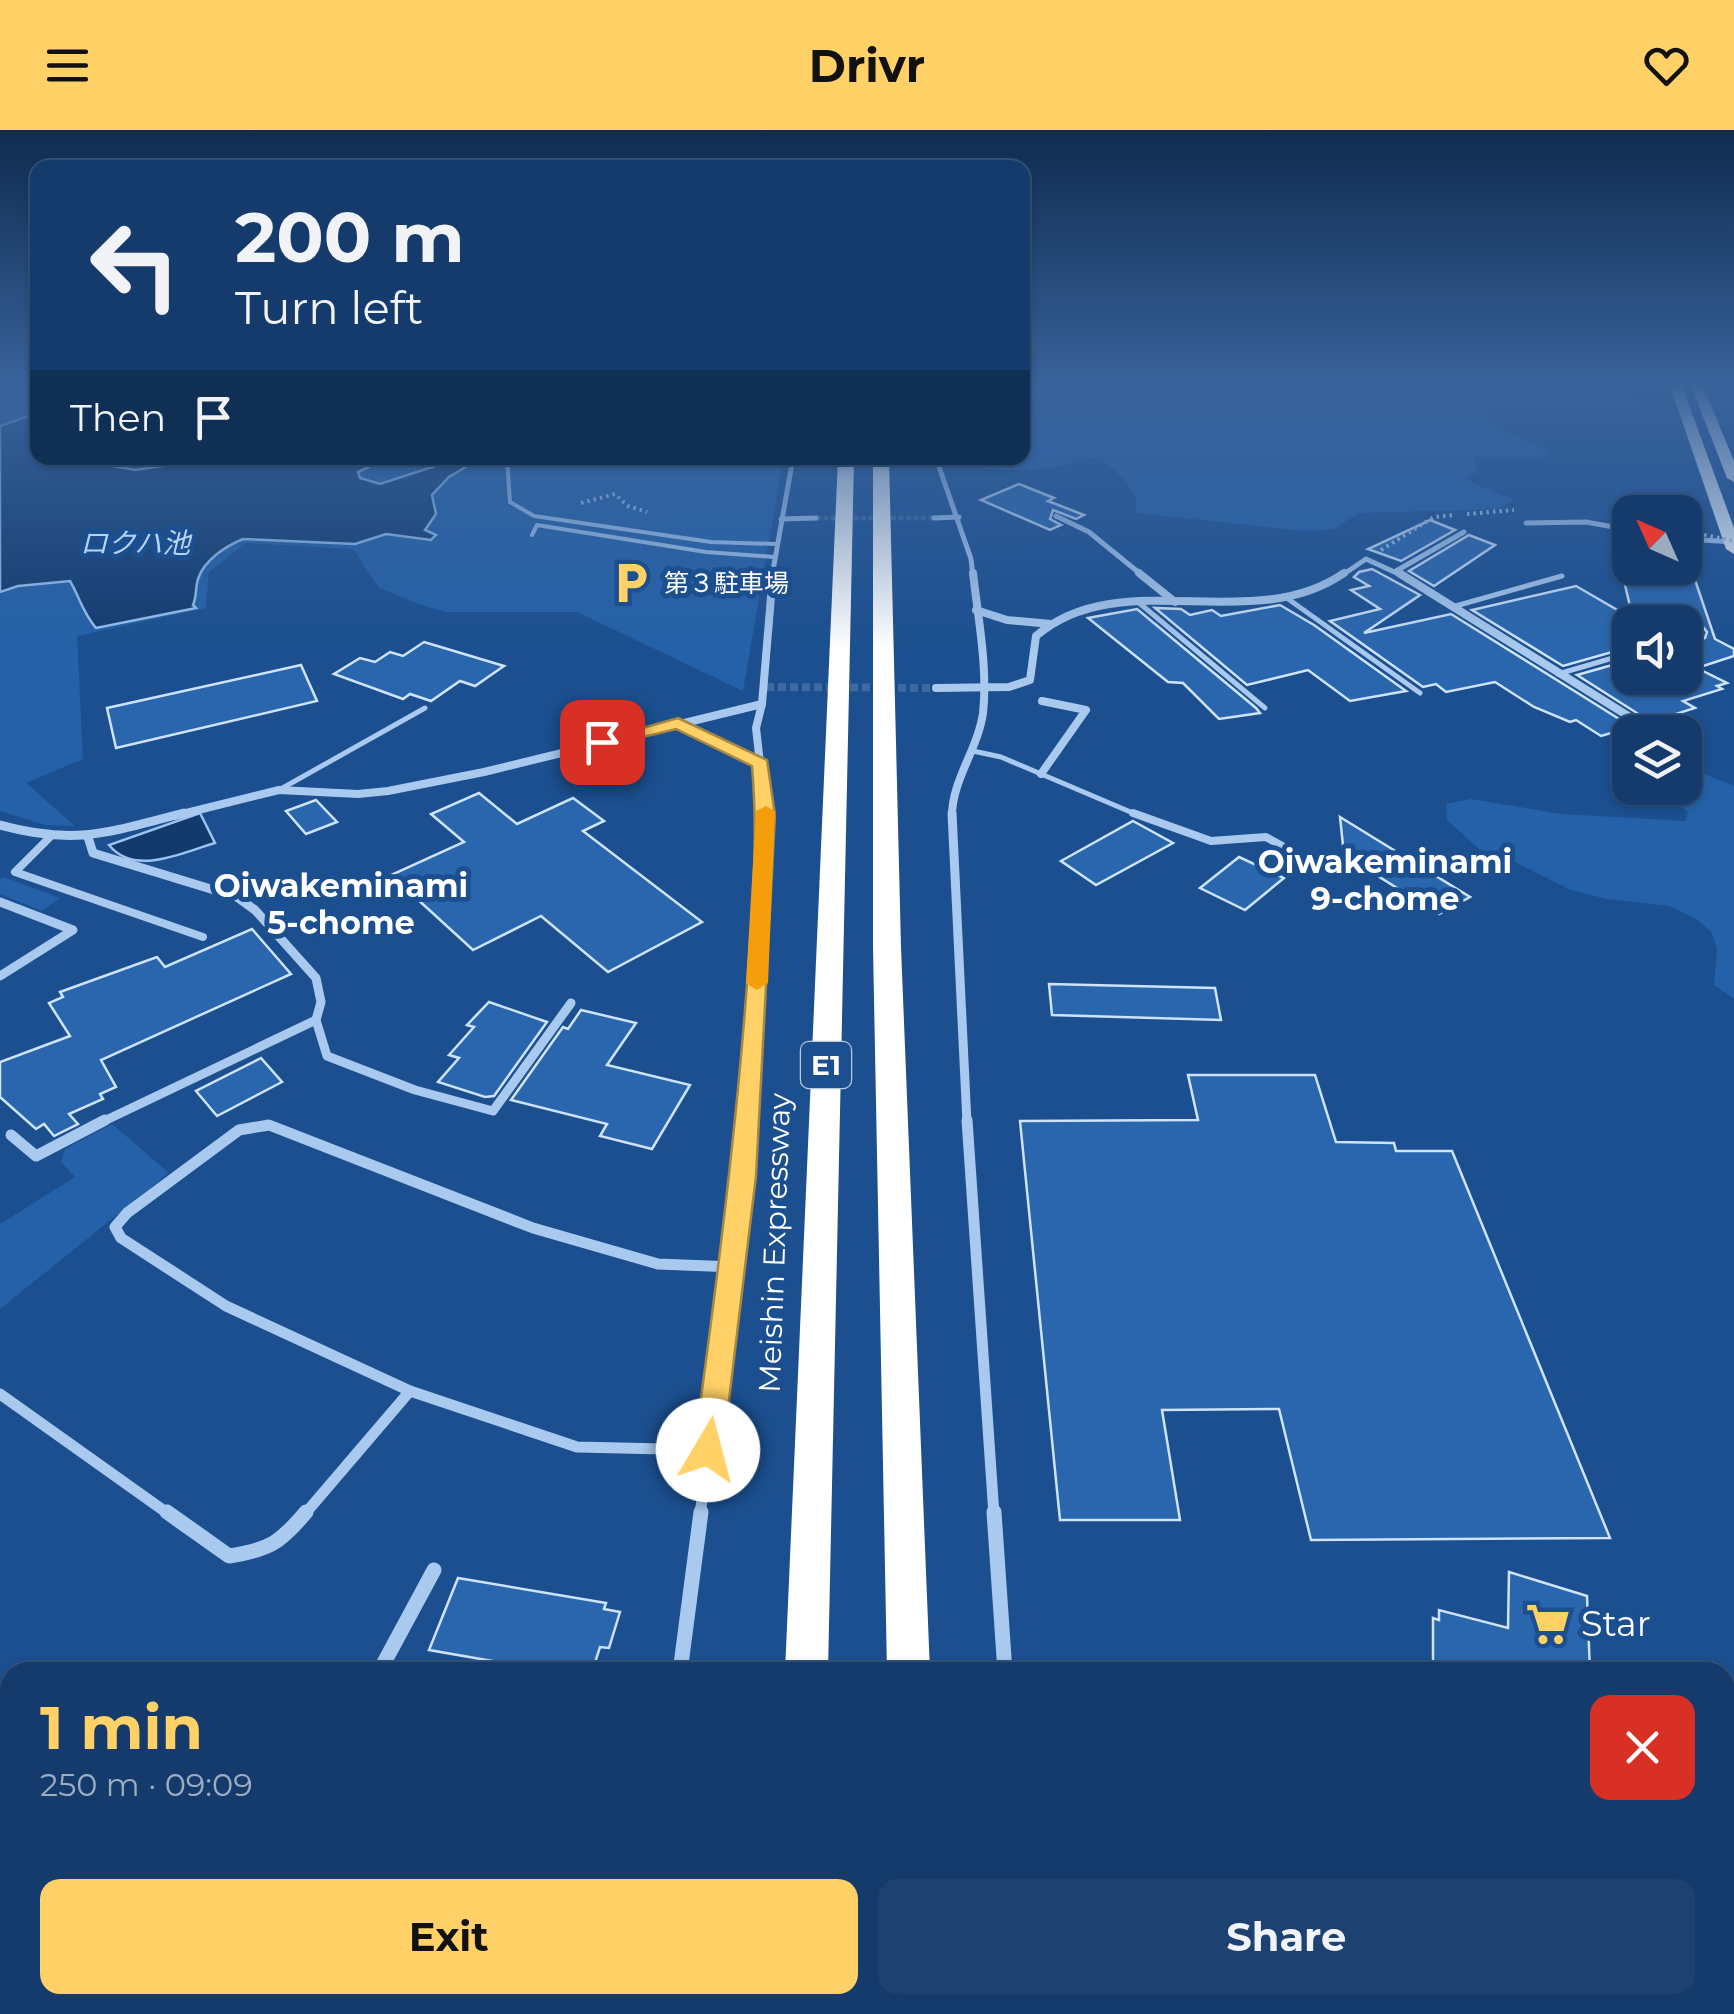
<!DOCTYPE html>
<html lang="en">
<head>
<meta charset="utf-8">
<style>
  body { margin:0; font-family:Montserrat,"Noto Sans JP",sans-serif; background:#1d4271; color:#f1f3f6; height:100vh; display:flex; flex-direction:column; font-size:38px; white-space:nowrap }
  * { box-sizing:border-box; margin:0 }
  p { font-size:32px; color:#9dadc1 }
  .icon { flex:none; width:55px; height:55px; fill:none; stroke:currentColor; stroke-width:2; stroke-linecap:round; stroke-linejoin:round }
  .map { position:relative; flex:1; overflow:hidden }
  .side { position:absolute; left:0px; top:1532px; width:1735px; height:352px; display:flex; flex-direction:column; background:#143b6b; border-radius:30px 30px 0 0; box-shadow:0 2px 8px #0004,0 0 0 2px #33557e }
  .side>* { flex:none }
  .top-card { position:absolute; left:30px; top:30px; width:1000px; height:305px; border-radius:20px; box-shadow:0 2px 8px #0004,0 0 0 2px #33557e; background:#143b6b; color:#f1f3f6; overflow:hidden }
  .needle { width:65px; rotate:315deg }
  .tools { position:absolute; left:1612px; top:365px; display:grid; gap:20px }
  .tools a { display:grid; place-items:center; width:90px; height:90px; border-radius:20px; background:#143b6b; box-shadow:0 2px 8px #0004,0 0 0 2px #33557e; font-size:50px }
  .pin { position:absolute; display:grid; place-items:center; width:85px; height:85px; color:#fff; margin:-42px; border-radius:20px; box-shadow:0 5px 15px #0006 }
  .me { position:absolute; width:110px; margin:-55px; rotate:8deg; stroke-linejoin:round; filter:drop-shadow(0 0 8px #0008) }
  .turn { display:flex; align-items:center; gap:35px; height:210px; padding:0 40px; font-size:45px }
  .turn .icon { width:130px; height:130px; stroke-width:2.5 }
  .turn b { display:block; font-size:70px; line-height:85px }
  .then { display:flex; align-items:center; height:95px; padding:0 40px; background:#0003; gap:20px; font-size:38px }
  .round { display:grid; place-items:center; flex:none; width:105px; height:105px; border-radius:20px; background:#1d4271 }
  .headline { display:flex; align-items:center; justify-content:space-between; height:170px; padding:0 40px }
  h1 { font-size:60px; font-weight:700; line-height:75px; color:#ffd166 }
  .primary-button { display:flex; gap:20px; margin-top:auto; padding:20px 40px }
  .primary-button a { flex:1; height:115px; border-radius:20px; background:#ffd166; color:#111; font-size:40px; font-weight:700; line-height:115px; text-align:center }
  .primary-button a+a { background:#1d4271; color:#f1f3f6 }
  header { display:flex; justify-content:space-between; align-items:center; height:130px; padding:0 40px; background:#ffd166; color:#111; font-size:45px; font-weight:700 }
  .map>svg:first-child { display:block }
  .green { fill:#2461a8 }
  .water { fill:#123a6d; stroke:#9cc4f0; stroke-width:2.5 }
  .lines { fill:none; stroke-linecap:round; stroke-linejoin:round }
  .river { fill:#123a6d; fill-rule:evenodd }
  .building { fill:#2a66ad; stroke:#cfe3fa; stroke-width:2.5 }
  .minor-tunnel-far1 { stroke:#3d69a0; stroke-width:5; stroke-dasharray:5 2.5; stroke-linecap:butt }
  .minor-tunnel { stroke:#3d69a0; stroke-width:8; stroke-dasharray:8 4; stroke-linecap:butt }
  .path { stroke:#a9c9ee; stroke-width:4; stroke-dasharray:2.5 4; stroke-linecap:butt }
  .service-far2 { stroke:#a9c9ee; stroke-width:4 }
  .service-far1 { stroke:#a9c9ee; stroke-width:5 }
  .service { stroke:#a9c9ee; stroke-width:8 }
  .minor-far4 { stroke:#a9c9ee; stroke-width:5 }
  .minor-far3 { stroke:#a9c9ee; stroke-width:8 }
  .minor-far2 { stroke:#a9c9ee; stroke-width:9 }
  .minor-far1 { stroke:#a9c9ee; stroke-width:11 }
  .minor { stroke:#a9c9ee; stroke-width:15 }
  .primary { fill:#f0f6ff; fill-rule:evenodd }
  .motorway { fill:#fff; fill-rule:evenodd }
  .path-bridge { stroke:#a9c9ee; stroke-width:4; stroke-dasharray:2.5 4; stroke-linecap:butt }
  .route { fill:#ffd166; stroke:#a68842; stroke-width:2.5 }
  .slow { fill:#f59e0b }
  .labels { text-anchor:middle; stroke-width:10; stroke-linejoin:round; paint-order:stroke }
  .far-poi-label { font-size:25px; fill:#fff; stroke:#1b4f8f; text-anchor:start }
  .far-water-label { font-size:28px; font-style:italic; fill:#b5d3f5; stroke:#1b4f8f }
  .shield { fill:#1b4f8f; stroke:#bbcadd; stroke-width:2.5 }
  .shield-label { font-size:28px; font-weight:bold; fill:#fff }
  .street-label { font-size:30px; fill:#fff; stroke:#1b4f8f }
  .neighbourhood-label { font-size:32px; font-weight:bold; fill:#fff; stroke:#1b4f8f }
  .near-poi-label { font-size:35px; fill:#fff; stroke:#1b4f8f; text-anchor:start }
</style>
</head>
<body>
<header><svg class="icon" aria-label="menu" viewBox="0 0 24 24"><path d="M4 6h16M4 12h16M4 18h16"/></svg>Drivr<svg class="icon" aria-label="heart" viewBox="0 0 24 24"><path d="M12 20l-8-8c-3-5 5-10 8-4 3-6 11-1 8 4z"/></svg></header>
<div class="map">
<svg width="1734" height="1884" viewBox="0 0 1734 1884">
  <rect width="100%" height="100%" fill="#1b4f8f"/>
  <g class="green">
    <polygon points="0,256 37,256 38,328 783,328 743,561 577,482 447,482 421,475 379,458 353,419 246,413 209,442 206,478 77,506 83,629 26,653 75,696 45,695 0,681"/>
    <path d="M 1023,256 L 1425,256 L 1384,261 L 1396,271 L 1437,262 L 1427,256 L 1455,256 L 1511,304 L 1547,320 L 1548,327 L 1473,327 L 1477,342 L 1464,349 L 1514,370 L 1497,379 L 1359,383 L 1334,399 L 1306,401 L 1135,383 L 1137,369 C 1127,354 1112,330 1091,328 C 1082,328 1069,334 1060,336 C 1030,342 989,342 959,334 L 957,328 L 1022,328 Z"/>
    <polygon points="1685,636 1734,656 1734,869 1714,855 1717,819 1712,803 1698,790 1669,776 1607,769 1571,760 1505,727 1480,720 1447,690 1446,674 1471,669 1562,684 1685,691 1688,682 1656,658 1685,658"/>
    <polygon points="4,747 60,768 42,781 0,764 0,749"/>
    <polygon points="112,994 169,1043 0,1179 0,1094 75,1047 61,1032 65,1019"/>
  </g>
  <g class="water">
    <path d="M 37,283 L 38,328 L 69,328 L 135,340 L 219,328 L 387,328 L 358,342 L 360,348 L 380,354 L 454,330 L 469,335 L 449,347 L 432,365 L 436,384 L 425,400 L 436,405 L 431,410 L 386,404 L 355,414 L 243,409 C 226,416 204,430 198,449 C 195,459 197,466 193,475 L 196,478 L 96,498 C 83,483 79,466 70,451 L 18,456 L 0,462 L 0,296 Z"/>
    <path d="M 200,683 L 215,713 C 183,722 135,747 109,715 Z"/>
  </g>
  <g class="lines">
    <path class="river" d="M 1610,256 C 1633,256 1667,251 1684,271 L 1679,277 L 1669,280 L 1614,262 Z"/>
  </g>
  <g class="building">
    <polygon points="1019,354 1054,368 1048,371 1084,385 1076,389 1053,380 1050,389 1061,395 1050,400 981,370"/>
    <polygon points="1430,390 1455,400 1401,431 1368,419"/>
    <polygon points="1469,405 1495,415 1434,456 1409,441"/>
    <polygon points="1621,438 1691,438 1715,509 1734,519 1734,526 1697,538 1727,553 1717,556 1722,559 1683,571 1695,578 1651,592 1577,545 1630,530 1630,548 1685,548 1685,514 1705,508 1707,502 1703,497 1685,501 1685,492 1630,492 1630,517 1563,536 1472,480 1576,456 1633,489"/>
    <polygon points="1372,439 1420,465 1364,503 1451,484 1632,597 1601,606 1576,590 1570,592 1534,577 1495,552 1446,562 1436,554 1423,557 1330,491 1380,479 1351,460 1369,456 1354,447 1359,442"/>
    <polygon points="1280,475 1314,495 1406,561 1350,571 1308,540 1247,555 1155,478 1181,479 1190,485 1212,480 1221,486"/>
    <polygon points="1137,479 1256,578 1260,583 1219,589 1183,553 1168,552 1088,488"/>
    <polygon points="424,512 504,536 475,556 460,551 431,571 410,564 403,569 334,544 360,528 375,532 390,522 403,526"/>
    <polygon points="301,535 317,571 116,618 107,578"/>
    <polygon points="479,663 517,694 573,668 604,691 583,701 702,792 608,842 541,786 473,820 391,745 464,712 431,684"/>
    <polygon points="316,670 337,692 306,704 286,681"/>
    <polygon points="1340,687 1470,767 1439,784 1344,725"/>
    <polygon points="1133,691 1173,713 1096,755 1061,731"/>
    <polygon points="1239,727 1284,748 1245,780 1200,758"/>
    <polygon points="252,799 291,844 101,930 116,957 100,964 103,969 69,984 78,994 54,1006 44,994 36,999 0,967 0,932 70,906 49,873 63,867 60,862 157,827 165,837"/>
    <polygon points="1049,854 1215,858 1221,890 1052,885"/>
    <polygon points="489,872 547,892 494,966 485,967 438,952 459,928 449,925 474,897 467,895"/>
    <polygon points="581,880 636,893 607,935 690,955 652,1019 600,1006 607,994 511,970 563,897 568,899"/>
    <polygon points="261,928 282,952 217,986 196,961"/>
    <polygon points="1188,945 1315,945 1336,1012 1394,1013 1396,1021 1452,1021 1610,1408 1311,1410 1279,1279 1162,1280 1180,1390 1060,1390 1020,991 1198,990"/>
    <polygon points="1509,1442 1587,1466 1590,1542 1433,1542 1433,1488 1439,1490 1439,1480 1508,1498"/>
    <polygon points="458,1448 606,1473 604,1479 620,1482 609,1518 600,1517 592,1542 555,1542 429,1520"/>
  </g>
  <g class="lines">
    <polyline class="minor-tunnel-far1" points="816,388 934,388"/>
    <polyline class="minor-tunnel" points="766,557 936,558"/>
    <g class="path">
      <polyline points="1643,256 1658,261"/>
      <polyline points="1071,261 1081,256"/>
      <polyline points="581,373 615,364 628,376 647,382"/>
      <polyline points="1467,384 1514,380"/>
      <polyline points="1381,420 1434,387 1454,385"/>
    </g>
    <g class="service-far2">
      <polyline points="507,328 510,372 534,386 711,412 775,414"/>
      <polyline points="532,405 537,395 706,422 774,427"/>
    </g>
    <g class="service-far1">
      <polyline points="1284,466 1420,563"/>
      <polyline points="1138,472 1265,578"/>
      <polyline points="1452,477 1562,446"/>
      <polyline points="1685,508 1701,503"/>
      <polyline points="1558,544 1630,523"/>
      <polyline points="973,621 1001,627 1140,686"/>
      <polyline points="279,660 425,578"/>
    </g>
    <g class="service">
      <polyline points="1133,683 1211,711 1266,707 1313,733"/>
      <polyline points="50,707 15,742 203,807"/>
    </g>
    <g class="minor-far4">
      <polyline points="936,328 971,429 973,446"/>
      <polyline points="1056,386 1089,402 1143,446"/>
      <polyline points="934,388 959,387"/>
      <polyline points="781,389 816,388"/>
      <polyline points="1526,393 1586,392 1630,400"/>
      <polyline points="1685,409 1734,412"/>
      <polyline points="1396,441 1464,402"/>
      <polyline points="772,446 793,328"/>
      <polyline points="1341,446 1366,429 1403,446"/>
    </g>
    <g class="minor-far3">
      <polyline points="1139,443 1175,472"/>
      <polyline points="1399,443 1654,602"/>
      <polyline points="976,480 1007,490 1051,494"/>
      <path d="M 936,558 L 1009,557 L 1030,550 L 1036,506 C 1121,433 1252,507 1344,443"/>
      <polyline points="762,574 756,598 766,686"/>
      <polyline points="678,594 761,634"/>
      <polyline points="1041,644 1086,580 1042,571"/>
      <polyline points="174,686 279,660 358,664 388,661 484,642 762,574 773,443"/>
      <path d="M 952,686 C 952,650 978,619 983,583 C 988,538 978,488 973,443"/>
    </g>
    <g class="minor-far2">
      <polyline points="952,683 967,993"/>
      <path d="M 0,695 C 77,716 109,702 184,683"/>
      <polyline points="88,707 93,723 237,767 255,780 316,848 321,872 316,890 327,926 415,960 493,981 571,873"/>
      <polyline points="0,772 73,800 0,846"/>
      <polyline points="100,993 316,890"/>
      <polyline points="747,993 766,683"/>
    </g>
    <g class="minor-far1">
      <polyline points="967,990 994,1385"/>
      <polyline points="11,1005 36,1026 105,990"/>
      <polyline points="0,1264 170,1385"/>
      <polyline points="708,1320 577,1317 410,1261 226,1176 121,1108 115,1097 127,1083 239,1000 269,995 533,1098 658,1134 734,1137"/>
      <polyline points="304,1385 410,1261"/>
      <polyline points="700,1385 744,1046 747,990"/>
    </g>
    <g class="minor">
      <path d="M 167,1382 L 229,1426 C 269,1420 280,1413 306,1382"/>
      <polyline points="994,1382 1005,1542"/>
      <polyline points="379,1542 434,1440"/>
      <polyline points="680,1542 701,1382"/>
      <polyline points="0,1705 10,1701"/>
      <polyline points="647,1875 647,1884"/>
      <polyline points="1033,1875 1033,1884"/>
    </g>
    <g class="primary">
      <polygon points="1670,256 1682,256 1734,398 1734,424 1726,419"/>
      <polygon points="1691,256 1703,256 1734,331 1734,352 1727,348"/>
    </g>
    <g class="motorway">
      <polygon points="838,328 854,328 828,1542 785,1542"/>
      <polygon points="873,328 889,328 901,817 930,1542 887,1542 873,817"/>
      <polygon points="770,1875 820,1875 819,1884 769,1884"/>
      <polygon points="893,1875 943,1875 944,1884 894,1884"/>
    </g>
    <polyline class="path-bridge" points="1685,401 1734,411"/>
  </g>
  <linearGradient id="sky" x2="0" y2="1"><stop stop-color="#0f2b4f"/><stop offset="0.49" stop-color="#39639b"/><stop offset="1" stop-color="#39639b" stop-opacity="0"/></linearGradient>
  <rect width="1734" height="520" fill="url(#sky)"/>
  <path class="route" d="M 678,588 L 767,630 L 775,685 L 756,1046 L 723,1320 L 719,1329 L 708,1333 L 698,1329 L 694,1320 C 714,1173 733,1028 745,880 C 751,799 759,717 752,636 L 676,599 L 602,617 L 593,612 Z"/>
  <polygon class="slow" points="766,676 775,681 768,853 757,860 746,853 756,681"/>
  <defs>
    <g id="parking-bare" transform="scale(3.45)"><path d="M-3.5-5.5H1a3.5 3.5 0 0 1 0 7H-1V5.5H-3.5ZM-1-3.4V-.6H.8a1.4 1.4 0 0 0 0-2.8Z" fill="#ffd166" stroke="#1b4f8f" stroke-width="2.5" paint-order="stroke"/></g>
    <g id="supermarket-bare" transform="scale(3.45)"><path d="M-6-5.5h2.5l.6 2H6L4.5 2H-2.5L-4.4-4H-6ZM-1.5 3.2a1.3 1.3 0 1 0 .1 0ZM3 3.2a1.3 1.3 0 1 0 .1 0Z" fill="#ffd166" stroke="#1b4f8f" stroke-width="2.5" paint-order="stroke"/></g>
  </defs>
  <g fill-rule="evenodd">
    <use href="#parking-bare" x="631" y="453"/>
    <use href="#supermarket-bare" x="1548" y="1494"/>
  </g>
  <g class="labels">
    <g class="far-poi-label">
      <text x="664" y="462">第３駐車場</text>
    </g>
    <g class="far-water-label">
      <text x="135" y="423">ロクハ池</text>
    </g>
    <rect class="shield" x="801" y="912" width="50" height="46" rx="8"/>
    <g class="shield-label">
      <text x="826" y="945">E1</text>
    </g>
    <g class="street-label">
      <text transform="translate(775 1113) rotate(-88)" y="10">Meishin Expressway</text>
    </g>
    <g class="neighbourhood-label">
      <text x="1385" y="743">Oiwakeminami<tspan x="1385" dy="37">9-chome</tspan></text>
      <text x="341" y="767">Oiwakeminami<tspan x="341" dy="37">5-chome</tspan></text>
    </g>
    <g class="near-poi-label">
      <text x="1581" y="1506">Star</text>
    </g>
  </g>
</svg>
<div class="tools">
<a><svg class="needle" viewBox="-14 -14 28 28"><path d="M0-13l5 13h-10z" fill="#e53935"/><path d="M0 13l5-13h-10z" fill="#9dadc1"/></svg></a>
<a><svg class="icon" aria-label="sound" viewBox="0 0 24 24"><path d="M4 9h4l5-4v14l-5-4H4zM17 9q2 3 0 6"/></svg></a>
<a><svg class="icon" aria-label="layers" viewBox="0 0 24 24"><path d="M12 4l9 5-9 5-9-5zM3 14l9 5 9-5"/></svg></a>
</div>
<div class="pin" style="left:602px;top:612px;background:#d93025"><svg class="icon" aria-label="arrive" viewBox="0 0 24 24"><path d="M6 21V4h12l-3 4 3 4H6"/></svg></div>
<svg class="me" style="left:708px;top:1320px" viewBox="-20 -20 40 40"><circle r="19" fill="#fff"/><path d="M0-13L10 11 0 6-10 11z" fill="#ffd166"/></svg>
<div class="top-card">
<div class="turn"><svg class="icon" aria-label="left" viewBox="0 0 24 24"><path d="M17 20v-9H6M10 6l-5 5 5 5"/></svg><div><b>200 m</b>Turn left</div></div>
<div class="then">Then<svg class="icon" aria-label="arrive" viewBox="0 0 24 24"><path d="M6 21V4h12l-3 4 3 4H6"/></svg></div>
</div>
<section class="side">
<div class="headline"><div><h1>1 min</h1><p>250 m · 09:09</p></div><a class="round" style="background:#d93025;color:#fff"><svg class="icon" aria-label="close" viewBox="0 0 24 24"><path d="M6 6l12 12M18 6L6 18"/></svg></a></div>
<div class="primary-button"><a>Exit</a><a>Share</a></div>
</section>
</div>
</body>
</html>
